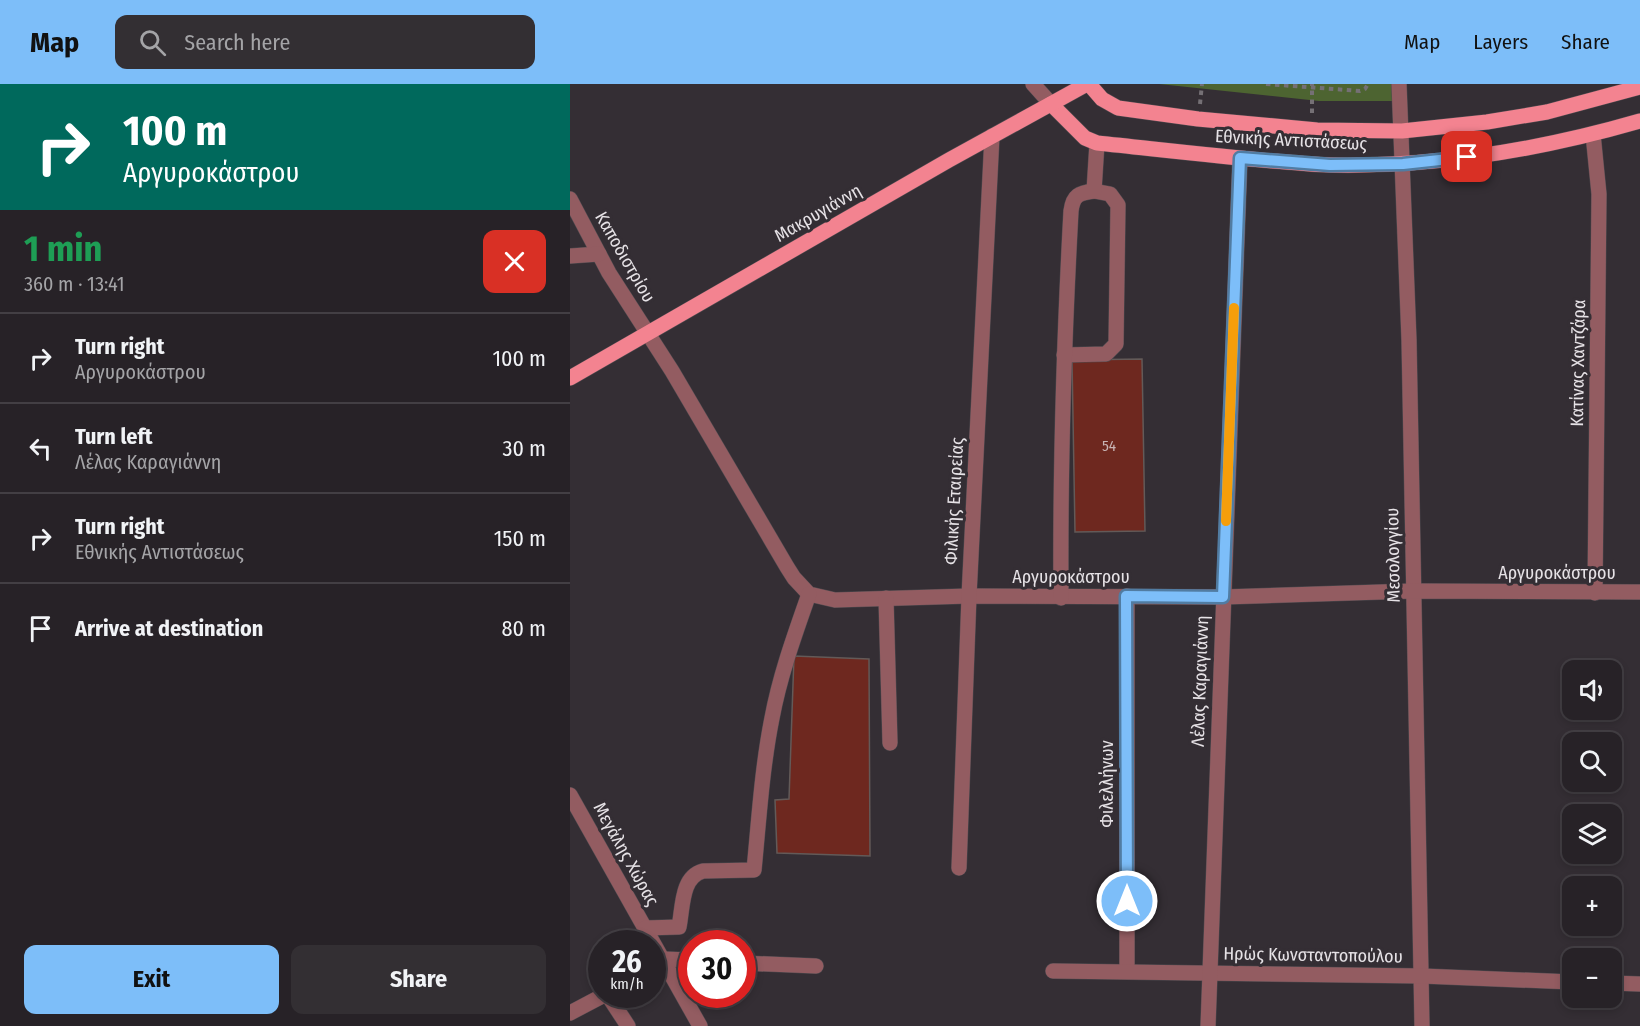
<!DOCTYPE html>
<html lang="en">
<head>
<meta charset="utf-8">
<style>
  body { margin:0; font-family:"Fira Sans Condensed",sans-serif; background:#332f33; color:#f1f3f6; height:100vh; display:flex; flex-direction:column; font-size:22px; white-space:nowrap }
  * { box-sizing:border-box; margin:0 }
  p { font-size:20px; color:#a4a4a7 }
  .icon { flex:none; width:33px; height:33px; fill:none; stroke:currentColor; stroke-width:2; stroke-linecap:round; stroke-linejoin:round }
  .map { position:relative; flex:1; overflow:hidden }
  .sheet { display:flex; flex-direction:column; background:#272227; width:570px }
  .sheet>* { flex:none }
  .banner { background:#00695c; color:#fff; overflow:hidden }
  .controls { position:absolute; left:992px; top:576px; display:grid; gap:12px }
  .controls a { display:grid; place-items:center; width:60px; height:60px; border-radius:12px; background:#272227; box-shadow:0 3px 9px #0003,0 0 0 2px #433f44; font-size:30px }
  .speed { position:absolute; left:18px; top:846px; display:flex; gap:12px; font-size:30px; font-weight:700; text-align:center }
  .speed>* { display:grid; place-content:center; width:78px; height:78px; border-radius:50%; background:#272227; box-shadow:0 3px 9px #0003,0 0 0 2px #433f44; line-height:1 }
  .speed small { font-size:15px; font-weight:400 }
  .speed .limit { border:9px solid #d22; background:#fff; color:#111 }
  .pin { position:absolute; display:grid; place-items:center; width:51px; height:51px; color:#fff; margin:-26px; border-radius:12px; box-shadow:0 3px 9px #0006 }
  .me { position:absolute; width:66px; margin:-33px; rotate:0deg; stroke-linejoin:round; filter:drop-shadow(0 0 4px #0008) }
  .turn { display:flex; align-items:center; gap:21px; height:126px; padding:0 24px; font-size:27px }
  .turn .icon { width:78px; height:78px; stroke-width:2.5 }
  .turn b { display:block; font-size:42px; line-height:51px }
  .round { display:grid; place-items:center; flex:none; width:63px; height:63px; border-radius:12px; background:#332f33 }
  .overview { display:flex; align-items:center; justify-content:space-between; height:102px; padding:0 24px }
  h1 { font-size:36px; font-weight:700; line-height:45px; color:#1e9e55 }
  .primary-button { display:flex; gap:12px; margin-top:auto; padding:12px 24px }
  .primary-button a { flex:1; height:69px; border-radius:12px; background:#7dbef9; color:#111; font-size:24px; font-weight:700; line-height:69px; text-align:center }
  .primary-button a+a { background:#332f33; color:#f1f3f6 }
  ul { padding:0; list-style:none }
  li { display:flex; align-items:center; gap:18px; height:90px; padding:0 24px; border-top:2px solid #433f44 }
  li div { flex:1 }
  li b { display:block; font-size:22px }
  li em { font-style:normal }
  header { display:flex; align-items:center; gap:36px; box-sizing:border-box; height:84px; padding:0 30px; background:#7dbef9; color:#111 }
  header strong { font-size:28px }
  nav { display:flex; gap:33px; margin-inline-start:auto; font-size:21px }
  .search { width:420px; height:54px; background:#332f33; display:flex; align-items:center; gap:15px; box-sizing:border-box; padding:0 21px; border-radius:12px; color:#a4a4a7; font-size:22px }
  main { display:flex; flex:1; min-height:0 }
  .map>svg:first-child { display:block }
  .green { fill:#4d6431 }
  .building { fill:#6e281f; stroke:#635a58; stroke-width:1.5 }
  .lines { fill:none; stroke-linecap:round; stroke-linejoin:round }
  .minor-casing { stroke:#504b50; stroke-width:16 }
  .major-casing { stroke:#504b50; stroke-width:16 }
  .path { stroke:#757075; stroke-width:4; stroke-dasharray:4.5 4.5; stroke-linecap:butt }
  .minor { stroke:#935c61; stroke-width:15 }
  .major { stroke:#f38390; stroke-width:15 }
  .route-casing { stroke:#517ca2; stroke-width:15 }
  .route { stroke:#7dbef9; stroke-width:10 }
  .slow { stroke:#f59e0b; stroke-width:10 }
  .labels { text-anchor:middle; stroke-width:6; stroke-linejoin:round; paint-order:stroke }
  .number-label { font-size:15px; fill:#c8b4b4 }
  .street-label { font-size:18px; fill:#e6e2e6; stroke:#342e34 }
</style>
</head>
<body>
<header>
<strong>Map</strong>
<div class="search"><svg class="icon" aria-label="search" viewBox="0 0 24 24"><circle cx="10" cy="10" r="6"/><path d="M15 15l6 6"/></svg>Search here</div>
<nav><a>Map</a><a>Layers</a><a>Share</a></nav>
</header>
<main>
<section class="sheet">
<div class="banner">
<div class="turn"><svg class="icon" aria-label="right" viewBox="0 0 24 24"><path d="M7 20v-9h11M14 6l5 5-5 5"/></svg><div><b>100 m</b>Αργυροκάστρου</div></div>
</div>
<div class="overview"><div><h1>1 min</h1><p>360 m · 13:41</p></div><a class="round" style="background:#d93025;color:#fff"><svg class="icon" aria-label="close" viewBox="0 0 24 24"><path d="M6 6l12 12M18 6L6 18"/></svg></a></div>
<ul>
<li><svg class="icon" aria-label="right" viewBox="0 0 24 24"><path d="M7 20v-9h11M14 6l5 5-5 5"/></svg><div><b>Turn right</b><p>Αργυροκάστρου</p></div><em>100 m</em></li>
<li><svg class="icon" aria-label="left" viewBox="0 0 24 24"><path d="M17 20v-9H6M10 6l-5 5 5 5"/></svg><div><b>Turn left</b><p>Λέλας Καραγιάννη</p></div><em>30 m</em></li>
<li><svg class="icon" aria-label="right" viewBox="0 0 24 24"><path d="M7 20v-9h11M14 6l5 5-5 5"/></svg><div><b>Turn right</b><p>Εθνικής Αντιστάσεως</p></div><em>150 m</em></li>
<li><svg class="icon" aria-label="arrive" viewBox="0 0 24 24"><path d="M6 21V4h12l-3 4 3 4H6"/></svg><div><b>Arrive at destination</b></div><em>80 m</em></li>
</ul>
<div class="primary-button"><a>Exit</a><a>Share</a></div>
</section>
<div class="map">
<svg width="1070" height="942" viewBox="0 0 1070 942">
  <rect width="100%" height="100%" fill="#342e34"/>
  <polygon class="green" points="589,0 824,0 824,17 749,17"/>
  <g class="building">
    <polygon points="572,275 575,447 505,448 502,276"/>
    <polygon points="224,572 299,575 300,772 207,769 205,716 219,715"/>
  </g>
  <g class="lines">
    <g class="minor-casing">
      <g id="minor">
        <polyline points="463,0 481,20"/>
        <polyline points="829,0 839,256 852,942"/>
        <polyline points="1023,50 1029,110 1025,509"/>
        <polyline points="0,115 39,189 102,287 217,483 224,494 239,510 265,516 399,512 653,513 843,507 1070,508"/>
        <polyline points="0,172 29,170"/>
        <polyline points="494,271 536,270 546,260 548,121 540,110 524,107"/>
        <polyline points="557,512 557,887"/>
        <polyline points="316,514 320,659"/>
        <path d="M 491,514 C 490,385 494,256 501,127 C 503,111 509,109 524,107 L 527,59"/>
        <polyline points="0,711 130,942"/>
        <polyline points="389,784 399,512 422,52"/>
        <path d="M 75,844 L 109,843 C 113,823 111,793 133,787 L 184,786 C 189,735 192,684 202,634 C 210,591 225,550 239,510"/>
        <polyline points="172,879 246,882"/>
        <polyline points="82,882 93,875 122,876"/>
        <polyline points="483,887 852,892 1002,898"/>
        <polyline points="1041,899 1070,900"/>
        <polyline points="37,910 58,942"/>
        <polyline points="0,929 36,910"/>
        <polyline points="638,942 670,74"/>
      </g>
    </g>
    <g class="major-casing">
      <g id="major">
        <polyline points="519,0 532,15 548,24 628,35 747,46 832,47 917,38 977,28 1070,3"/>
        <path d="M 481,20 L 515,54 L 527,59 C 585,65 644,72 703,77 C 722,78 742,81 761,81 C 866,83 970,66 1070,37"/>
        <polyline points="0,294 379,76 517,0"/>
      </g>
    </g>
    <g class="path">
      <polyline points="696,0 790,7 795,5 798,0"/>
      <polyline points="630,20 632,0"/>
      <polyline points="742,29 742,0"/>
    </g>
    <use href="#minor" class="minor"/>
    <use href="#major" class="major"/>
  </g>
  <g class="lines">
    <g class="route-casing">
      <polyline id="route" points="557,817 556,512 653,513 670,74 760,81 833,80 897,73"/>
    </g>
    <use href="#route" class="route"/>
    <polyline class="slow" points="656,437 664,224"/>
  </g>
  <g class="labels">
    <g class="number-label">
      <text x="539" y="367">54</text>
    </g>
    <g class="street-label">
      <text transform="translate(721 56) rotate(3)" y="6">Εθνικής Αντιστάσεως</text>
      <text transform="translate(248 129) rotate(-30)" y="6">Μακρυγιάννη</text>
      <text transform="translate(55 173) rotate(60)" y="6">Καποδιστρίου</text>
      <text transform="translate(1008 279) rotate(-89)" y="6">Κατίνας Χαντζάρα</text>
      <text transform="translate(384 417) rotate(-87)" y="6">Φιλικής Εταιρείας</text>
      <text transform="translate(823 471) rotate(-91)" y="6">Μεσολογγίου</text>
      <text x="987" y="495">Αργυροκάστρου</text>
      <text x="501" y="499">Αργυροκάστρου</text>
      <text transform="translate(630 597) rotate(-88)" y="6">Λέλας Καραγιάννη</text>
      <text transform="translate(537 700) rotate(-90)" y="6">Φιλελλήνων</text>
      <text transform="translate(56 770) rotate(61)" y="6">Μεγάλης Χώρας</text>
      <text transform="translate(743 871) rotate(1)" y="6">Ηρώς Κωνσταντοπούλου</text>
    </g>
  </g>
</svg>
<div class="controls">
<a><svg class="icon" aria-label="sound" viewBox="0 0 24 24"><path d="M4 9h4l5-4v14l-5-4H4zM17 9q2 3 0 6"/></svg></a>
<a><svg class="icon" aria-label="search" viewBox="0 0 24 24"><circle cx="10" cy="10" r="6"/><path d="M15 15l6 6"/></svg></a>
<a><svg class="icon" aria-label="layers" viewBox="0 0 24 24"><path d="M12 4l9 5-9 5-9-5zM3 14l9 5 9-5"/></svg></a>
<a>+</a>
<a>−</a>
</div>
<div class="speed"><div>26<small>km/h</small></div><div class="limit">30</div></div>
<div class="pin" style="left:897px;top:73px;background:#d93025"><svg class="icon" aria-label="arrive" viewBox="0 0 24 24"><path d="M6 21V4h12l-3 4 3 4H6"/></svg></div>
<svg class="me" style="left:557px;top:817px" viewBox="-20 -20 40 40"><circle r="17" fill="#7dbef9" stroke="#fff" stroke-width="3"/><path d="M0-11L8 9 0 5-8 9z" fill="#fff"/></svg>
</div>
</main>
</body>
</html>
